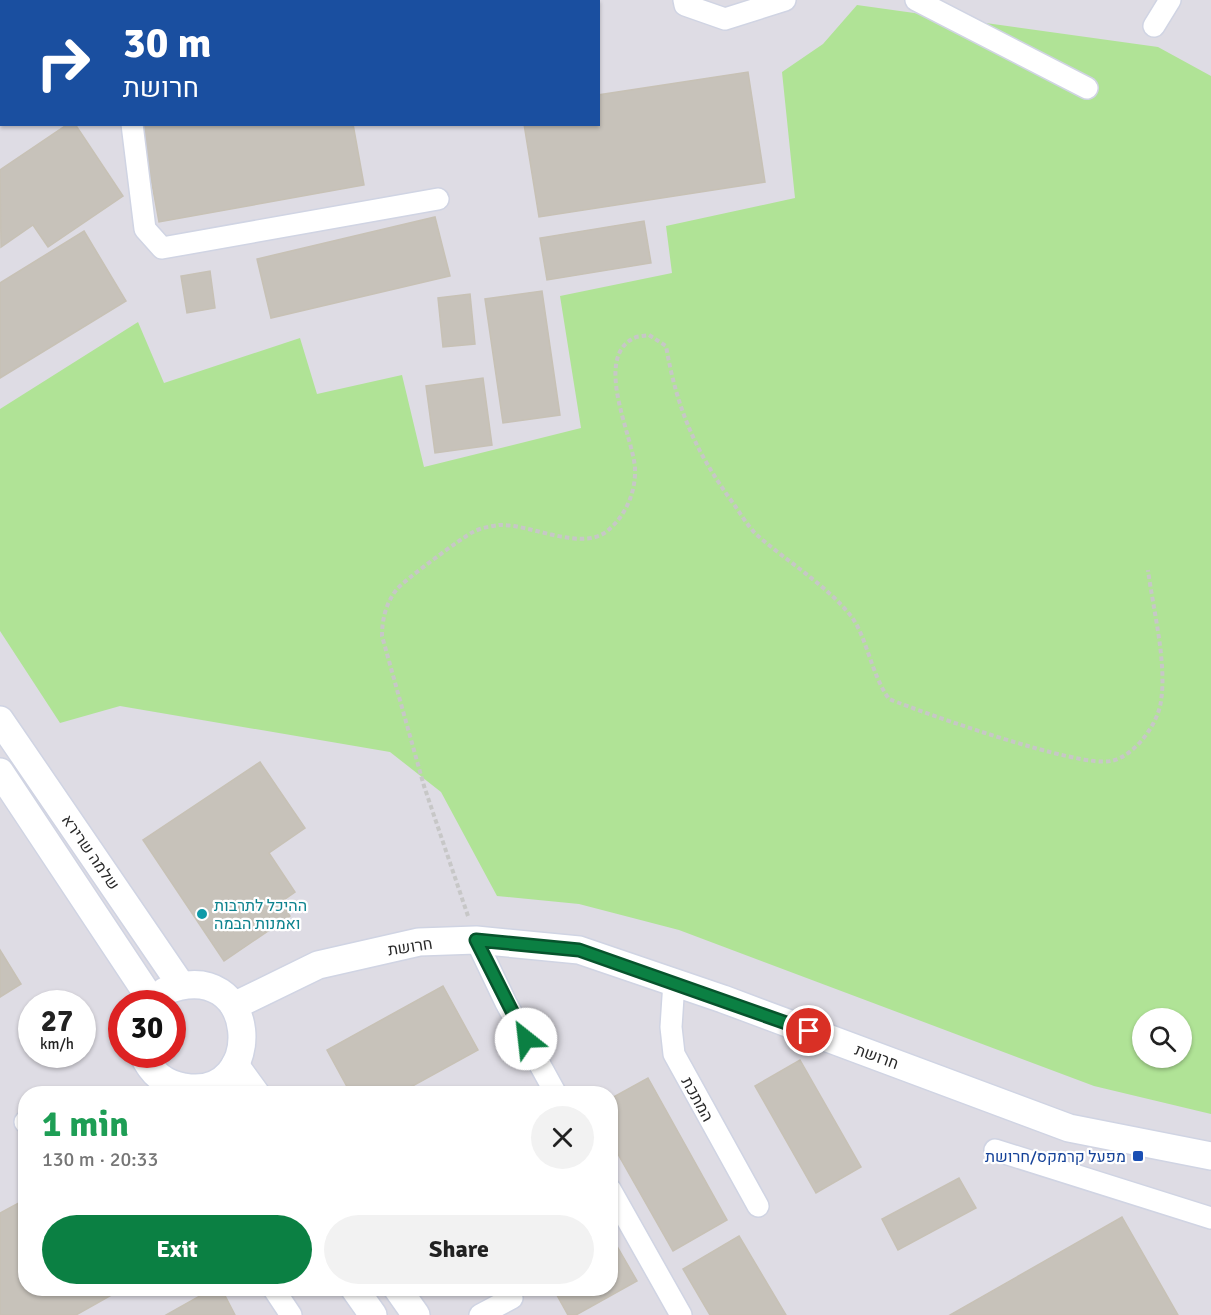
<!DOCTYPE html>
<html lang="en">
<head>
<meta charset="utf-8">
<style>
  body { margin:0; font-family:Signika,Heebo,sans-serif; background:#f2f2f2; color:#222; height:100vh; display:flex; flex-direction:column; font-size:22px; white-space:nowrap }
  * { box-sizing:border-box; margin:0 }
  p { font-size:20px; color:#767676 }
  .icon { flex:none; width:33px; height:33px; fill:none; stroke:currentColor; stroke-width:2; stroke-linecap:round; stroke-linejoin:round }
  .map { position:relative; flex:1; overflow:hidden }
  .drawer { position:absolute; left:18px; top:1086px; width:600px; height:210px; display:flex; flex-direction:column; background:#fff; border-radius:24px; box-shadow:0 2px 4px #0004 }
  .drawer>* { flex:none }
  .hud { position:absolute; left:0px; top:0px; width:600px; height:126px; box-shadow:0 2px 4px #0004; background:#1a4fa0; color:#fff; overflow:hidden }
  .buttons { position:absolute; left:1132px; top:1008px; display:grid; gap:12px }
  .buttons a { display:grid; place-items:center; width:60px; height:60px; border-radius:50%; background:#fff; box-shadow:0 2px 4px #0004; font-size:30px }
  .speed { position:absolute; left:18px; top:990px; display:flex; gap:12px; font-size:30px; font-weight:700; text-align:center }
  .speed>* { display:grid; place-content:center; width:78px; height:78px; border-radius:50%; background:#fff; box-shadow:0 2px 4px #0004; line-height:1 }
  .speed small { font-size:15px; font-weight:400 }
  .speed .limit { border:9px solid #d22; background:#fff; color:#111 }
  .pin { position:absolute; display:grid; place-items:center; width:51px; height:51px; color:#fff; margin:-26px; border:3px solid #fff; border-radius:50%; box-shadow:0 2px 6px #0007 }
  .me { position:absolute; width:66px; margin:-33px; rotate:331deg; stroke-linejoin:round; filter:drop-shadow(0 0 4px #0008) }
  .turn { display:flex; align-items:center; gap:21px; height:126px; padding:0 24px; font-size:27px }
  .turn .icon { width:78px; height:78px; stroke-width:2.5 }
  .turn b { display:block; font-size:42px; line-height:51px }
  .round { display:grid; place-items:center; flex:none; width:63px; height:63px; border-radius:32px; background:#f2f2f2 }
  .overview { display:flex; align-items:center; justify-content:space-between; height:102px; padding:0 24px }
  h1 { font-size:36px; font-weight:700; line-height:45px; color:#1e9e55 }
  .primary-button { display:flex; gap:12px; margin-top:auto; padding:12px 24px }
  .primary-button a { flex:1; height:69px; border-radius:36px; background:#0b8043; color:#fff; font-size:24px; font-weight:700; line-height:69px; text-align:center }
  .primary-button a+a { background:#f2f2f2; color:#222 }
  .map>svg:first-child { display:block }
  .industrial { fill:#dedce4; fill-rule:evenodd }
  .green { fill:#b0e396; fill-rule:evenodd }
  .building { fill:#c7c2ba; stroke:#c7c1b5; stroke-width:1.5 }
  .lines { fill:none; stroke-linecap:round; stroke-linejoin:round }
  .minor-casing { stroke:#d0d4e3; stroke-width:24 }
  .tertiary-casing { stroke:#d0d4e3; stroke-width:30 }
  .path { stroke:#c7c7c7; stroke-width:4; stroke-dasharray:4.5 3; stroke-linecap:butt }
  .minor { stroke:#fff; stroke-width:21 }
  .tertiary { stroke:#fff; stroke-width:27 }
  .route-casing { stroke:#07532c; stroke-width:15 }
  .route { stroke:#0b8043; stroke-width:10 }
  .culture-dot { fill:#0f9aa8; stroke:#fff; stroke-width:2 }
  .transit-dot { fill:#1a4fb4; stroke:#fff; stroke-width:2 }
  .labels { text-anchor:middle; stroke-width:4.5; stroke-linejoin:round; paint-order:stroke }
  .street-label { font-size:16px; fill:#292929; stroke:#fff }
  .culture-label { font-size:16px; fill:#0d838f; stroke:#fff; text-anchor:start }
  .transit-label { font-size:16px; fill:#164399; stroke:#fff; text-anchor:end }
</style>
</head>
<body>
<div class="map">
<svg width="1211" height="1315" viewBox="0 0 1211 1315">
  <rect width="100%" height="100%" fill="#ece5db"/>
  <path class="industrial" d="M 0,0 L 1211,0 L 1211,1315 L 0,1315 ZM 2,2 L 598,2 L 598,124 L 2,124 ZM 32,1004 L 82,1004 L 82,1054 L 32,1054 ZM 122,1004 L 172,1004 L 172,1054 L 122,1054 ZM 1143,1018 L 1182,1018 L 1182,1058 L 1143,1058 ZM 26,1094 L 610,1094 L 610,1288 L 26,1288 Z"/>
  <path class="green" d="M 857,5 L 1158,47 L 1211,76 L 1211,1114 L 1094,1086 L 679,930 L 579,904 L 497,896 L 441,792 L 390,752 L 120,706 L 60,723 L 0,631 L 0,409 L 138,322 L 164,383 L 300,338 L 317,394 L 402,375 L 424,467 L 581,428 L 560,296 L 672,273 L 666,226 L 795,198 L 782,72 L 823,44 ZM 1143,1018 L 1182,1018 L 1182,1058 L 1143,1058 Z"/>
  <g class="building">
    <polygon points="481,0 542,0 532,2"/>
    <polygon points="0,4 2,7 0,125"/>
    <polygon points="748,72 765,182 539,217 524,124 598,124 598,95"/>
    <polygon points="68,124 75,124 123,196 48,247 33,225 1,247 0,170"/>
    <polygon points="141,124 353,124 364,185 159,222"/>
    <polygon points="435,217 450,276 271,318 257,259"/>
    <polygon points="644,221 651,263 547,280 540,238"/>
    <polygon points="84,231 126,301 0,378 0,283"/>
    <polygon points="210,271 215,308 187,313 181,276"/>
    <polygon points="542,291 560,415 503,423 485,299"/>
    <polygon points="470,294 475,344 443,347 438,298"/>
    <polygon points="483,378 492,445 435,453 426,386"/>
    <polygon points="260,762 305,828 269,853 295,892 281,902 290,916 224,961 143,840"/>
    <polygon points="0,950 21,984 0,997"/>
    <polygon points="443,986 478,1050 398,1094 351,1094 327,1050"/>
    <polygon points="800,1060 861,1167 816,1193 755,1086"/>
    <polygon points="648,1078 727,1220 673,1251 610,1140 610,1099"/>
    <polygon points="959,1178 976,1208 898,1250 882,1219"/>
    <polygon points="26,1199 26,1288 124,1288 76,1315 0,1315 0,1213"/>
    <polygon points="1122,1217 1178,1315 950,1315"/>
    <polygon points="610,1234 637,1281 576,1315 568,1315 553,1288 610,1288"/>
    <polygon points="739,1236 786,1315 710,1315 683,1269"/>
    <polygon points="214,1288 221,1288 235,1315 166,1315"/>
  </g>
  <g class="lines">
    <g class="minor-casing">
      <g id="minor">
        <polyline points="98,0 98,2"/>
        <polyline points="684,0 685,5 725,19 785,0"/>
        <polyline points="916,0 1087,88"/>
        <polyline points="1154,26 1170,0"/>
        <polyline points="132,124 145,229 162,248 438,199"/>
        <polyline points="476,940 506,1003 556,1094"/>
        <polyline points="674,982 671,1027 674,1054 758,1206"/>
        <polyline points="25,1122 26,1122"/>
        <polyline points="995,1150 1211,1218"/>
        <polyline points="610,1189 681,1315"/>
        <polyline points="273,1288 291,1315"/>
        <polyline points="480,1315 512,1298"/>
      </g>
    </g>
    <g class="tertiary-casing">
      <g id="tertiary">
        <polyline points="0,720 181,985"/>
        <polyline points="0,772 152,1001"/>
        <polyline points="234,1006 318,965 419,942 476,940 579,950 723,999 1069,1128 1211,1156"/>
        <path d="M 143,1054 C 151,1073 164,1084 184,1087 C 267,1102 261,953 165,991"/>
        <polyline points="235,1065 256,1094"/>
        <polyline points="354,1288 373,1315"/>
        <polyline points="397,1288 416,1315"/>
      </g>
    </g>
    <path class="path" d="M 468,916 L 424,786 L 382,636 C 382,619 386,603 397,589 C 402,582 464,536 473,532 C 480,528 492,526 499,525 C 531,524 579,551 606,532 C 625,517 636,493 635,468 C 633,437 594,361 632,339 C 636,336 645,336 649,335 L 666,346 C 677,409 695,451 733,503 C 741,514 748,527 758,536 C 788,562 826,585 851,616 C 867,637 871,674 889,699 C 926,714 1079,768 1111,761 C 1135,756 1158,724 1161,701 C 1167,662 1153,609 1148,570"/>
    <use href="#minor" class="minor"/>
    <use href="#tertiary" class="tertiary"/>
  </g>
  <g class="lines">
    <g class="route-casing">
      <polyline id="route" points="526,1039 476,940 579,950 809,1031"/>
    </g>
    <use href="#route" class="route"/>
  </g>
  <circle class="culture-dot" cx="202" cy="914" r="6"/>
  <rect class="transit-dot" x="1132" y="1150" width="12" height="12" rx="3"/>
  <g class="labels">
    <g class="street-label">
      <text transform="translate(91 852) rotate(55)" y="6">שלמה שרירא</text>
      <text transform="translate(410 946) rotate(-9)" y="6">חרושת</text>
      <text transform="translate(877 1056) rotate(20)" y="6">חרושת</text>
      <text transform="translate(698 1099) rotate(61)" y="6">המתכת</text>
    </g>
    <g class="culture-label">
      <text x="214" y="911">ההיכל לתרבות<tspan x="214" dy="18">ואמנות הבמה</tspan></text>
    </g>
    <g class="transit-label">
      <text x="1126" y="1162">מפעל קרמקס/חרושת</text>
    </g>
  </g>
</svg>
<div class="buttons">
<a><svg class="icon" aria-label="search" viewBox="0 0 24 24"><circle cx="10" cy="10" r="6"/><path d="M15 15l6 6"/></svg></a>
</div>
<div class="speed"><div>27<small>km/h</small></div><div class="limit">30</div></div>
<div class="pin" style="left:809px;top:1031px;background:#d93025"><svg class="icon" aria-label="arrive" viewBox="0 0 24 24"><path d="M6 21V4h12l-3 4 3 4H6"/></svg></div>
<svg class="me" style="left:526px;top:1039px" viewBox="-20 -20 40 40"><circle r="19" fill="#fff"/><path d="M0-13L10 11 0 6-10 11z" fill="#0b8043"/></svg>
<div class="hud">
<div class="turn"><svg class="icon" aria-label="right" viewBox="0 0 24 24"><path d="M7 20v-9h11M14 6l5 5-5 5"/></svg><div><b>30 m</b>חרושת</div></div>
</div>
<section class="drawer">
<div class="overview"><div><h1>1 min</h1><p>130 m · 20:33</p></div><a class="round"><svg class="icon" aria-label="close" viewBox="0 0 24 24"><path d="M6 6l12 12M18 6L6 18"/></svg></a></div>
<div class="primary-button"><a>Exit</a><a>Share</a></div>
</section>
</div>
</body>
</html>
